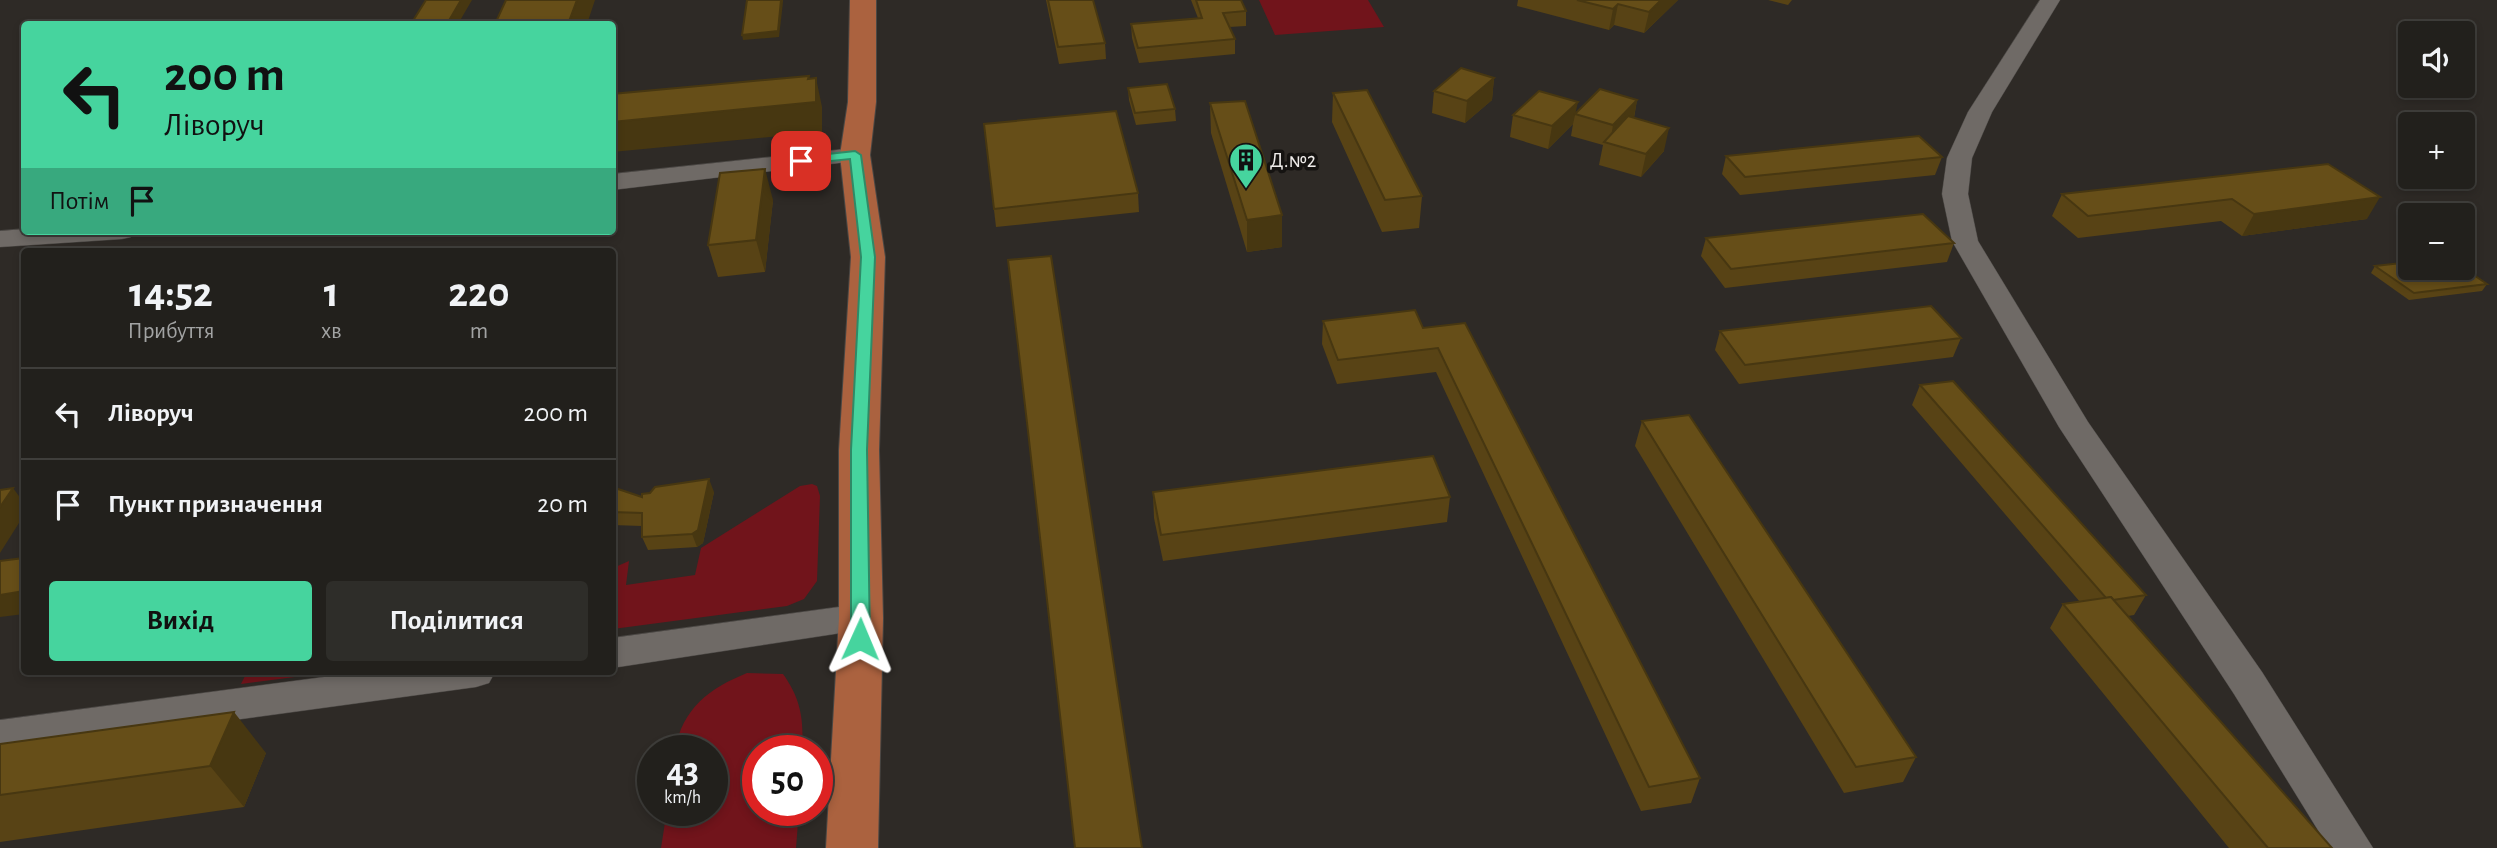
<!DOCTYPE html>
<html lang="uk">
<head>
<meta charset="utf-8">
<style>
  body { margin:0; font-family:"Alegreya Sans",sans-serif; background:#2e2d29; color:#f1f3f6; height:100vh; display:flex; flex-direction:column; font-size:26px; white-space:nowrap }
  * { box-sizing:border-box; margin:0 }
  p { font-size:23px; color:#a2a3a3 }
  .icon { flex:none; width:38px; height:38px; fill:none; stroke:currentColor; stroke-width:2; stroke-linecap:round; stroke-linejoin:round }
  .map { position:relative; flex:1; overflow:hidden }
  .details { position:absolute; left:21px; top:248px; width:595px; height:427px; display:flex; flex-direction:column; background:#22201c; border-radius:7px; box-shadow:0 4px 10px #0003,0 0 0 2px #3f3e3b }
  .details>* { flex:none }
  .top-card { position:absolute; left:21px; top:21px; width:595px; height:214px; border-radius:7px; box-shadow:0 4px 10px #0003,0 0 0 2px #3f3e3b; background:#46d49e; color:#111; overflow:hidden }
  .tools { position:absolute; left:2398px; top:21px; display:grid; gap:14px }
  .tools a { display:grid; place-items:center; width:77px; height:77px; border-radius:7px; background:#22201c; box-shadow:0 4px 10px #0003,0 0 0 2px #3f3e3b; font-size:35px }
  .speed { position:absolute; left:637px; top:735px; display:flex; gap:14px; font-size:35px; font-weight:700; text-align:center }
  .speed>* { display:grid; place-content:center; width:91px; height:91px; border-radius:50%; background:#22201c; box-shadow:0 4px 10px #0003,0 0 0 2px #3f3e3b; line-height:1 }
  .speed small { font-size:18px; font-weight:400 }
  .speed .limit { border:10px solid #d22; background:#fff; color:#111 }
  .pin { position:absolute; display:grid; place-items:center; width:60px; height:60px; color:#fff; margin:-30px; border-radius:14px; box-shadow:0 4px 10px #0006 }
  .me { position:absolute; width:77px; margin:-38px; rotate:1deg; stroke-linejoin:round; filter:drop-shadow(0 0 5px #0008) }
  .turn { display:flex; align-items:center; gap:24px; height:147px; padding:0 28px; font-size:32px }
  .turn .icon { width:91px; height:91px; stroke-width:2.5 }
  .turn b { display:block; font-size:49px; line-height:60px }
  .then { display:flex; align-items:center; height:66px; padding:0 28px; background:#0003; gap:14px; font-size:26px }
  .eta { display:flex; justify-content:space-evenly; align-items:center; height:119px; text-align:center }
  .eta b { font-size:42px; font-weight:700; line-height:49px }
  .action { display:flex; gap:14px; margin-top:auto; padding:14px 28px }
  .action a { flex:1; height:80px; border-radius:7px; background:#46d49e; color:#111; font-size:28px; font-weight:700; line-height:80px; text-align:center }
  .action a+a { background:#2e2d29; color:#f1f3f6 }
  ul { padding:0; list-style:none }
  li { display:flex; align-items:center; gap:21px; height:91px; padding:0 28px; border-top:2px solid #3f3e3b }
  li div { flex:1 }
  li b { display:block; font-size:26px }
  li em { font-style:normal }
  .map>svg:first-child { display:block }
  .green { fill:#71141b }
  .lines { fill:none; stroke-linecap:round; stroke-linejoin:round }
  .minor-casing { stroke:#4a4744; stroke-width:1 }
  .major-casing { stroke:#4a4744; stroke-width:2 }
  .minor { fill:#6f6a66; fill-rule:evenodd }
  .major { fill:#ab623f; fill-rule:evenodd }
  .wall { fill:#584315 }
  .shaded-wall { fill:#473711 }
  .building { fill:#664e18; stroke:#473711; stroke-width:2 }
  .route { fill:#46d49e; stroke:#2e8a67; stroke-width:2 }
  .labels { text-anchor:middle; stroke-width:7; stroke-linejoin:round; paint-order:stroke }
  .far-poi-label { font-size:21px; fill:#efecea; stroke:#151311; text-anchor:start }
</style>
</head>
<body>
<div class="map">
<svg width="2497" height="848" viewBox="0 0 2497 848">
  <rect width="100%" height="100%" fill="#2e2a26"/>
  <g class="green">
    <polygon points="1259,0 1368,0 1384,27 1275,35"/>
    <polygon points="812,484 817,486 820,496 817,581 804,599 787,606 613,629 613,568 629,561 626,585 695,575 701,548 800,486"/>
    <polygon points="247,672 334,672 241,684"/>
    <path d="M 747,673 L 783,674 C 801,699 804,720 802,751 L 758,751 L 758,810 L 799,810 L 796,848 L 661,848 L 667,810 L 712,810 L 712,751 L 675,751 C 682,708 710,688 747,673 Z"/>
  </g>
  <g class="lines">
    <g class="minor-casing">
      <g id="minor">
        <polygon points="2040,0 2060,0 1992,112 1972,158 1968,194 1978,241 2088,422 2262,672 2373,848 2329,848 2234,694 2059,427 1952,241 1942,194 1947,158 1968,112"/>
        <polygon points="855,148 864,150 867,155 864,160 612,190 612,174"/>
        <polygon points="24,229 24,231 135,231 131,237 122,239 0,247 0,231"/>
        <polygon points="861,604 874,608 879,618 874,628 612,668 612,638"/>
        <polygon points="362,672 495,672 489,683 476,687 0,752 0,720"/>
      </g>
    </g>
    <g class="major-casing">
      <polygon id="major" points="850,0 876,0 876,102 870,155 885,257 879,450 883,618 878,848 826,848 839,618 839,450 851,257 840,155 848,102"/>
    </g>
    <use href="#minor" class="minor"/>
    <use href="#major" class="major"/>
  </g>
  <g class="wall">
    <polygon points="1046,0 1093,0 1105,43 1106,59 1059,64"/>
    <polygon points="1191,0 1241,0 1246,11 1246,26 1229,27 1235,39 1235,54 1139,63 1132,38 1131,24 1198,18"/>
    <polygon points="1518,0 1678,0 1644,33 1614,25 1609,30 1517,6"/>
    <polygon points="1768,0 1792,0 1788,5"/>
    <polygon points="1494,78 1492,100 1465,123 1432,113 1434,91"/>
    <polygon points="1128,88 1175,109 1176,121 1136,125 1129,100"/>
    <polygon points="1333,93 1422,196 1419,228 1382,232 1332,122"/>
    <polygon points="1637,100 1634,118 1664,151 1641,177 1599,165 1603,145 1571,136 1573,124 1548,149 1510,137 1513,115 1576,113"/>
    <polygon points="1210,103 1282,215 1282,247 1247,252 1211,133"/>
    <polygon points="984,124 1138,193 1139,212 996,227"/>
    <polygon points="1726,156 1942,157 1935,175 1740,195 1722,174"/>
    <polygon points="2328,164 2367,219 2242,236 2221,221 2078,238 2052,216 2062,194"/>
    <polygon points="773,200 765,272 718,277 708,245"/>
    <polygon points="1706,238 1954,243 1947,262 1725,288 1701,256"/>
    <polygon points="2375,266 2487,284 2482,291 2409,300 2371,273"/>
    <polygon points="1323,321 1423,328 1465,323 1700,778 1691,803 1641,811 1436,372 1337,384 1322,344"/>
    <polygon points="1720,331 1961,338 1953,357 1739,384 1715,350"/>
    <polygon points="1920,385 2146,595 2134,615 2128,616 2332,848 2229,848 2050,628 2063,604 2080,602 1912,405"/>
    <polygon points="1642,421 1916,757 1903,782 1844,793 1635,446"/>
    <polygon points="612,487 642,497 714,492 703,543 697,547 648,550 642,537 642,526 612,525"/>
    <polygon points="1153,492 1450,497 1447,522 1163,561 1154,518"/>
    <polygon points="0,744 266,753 244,807 0,842"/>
  </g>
  <g class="shaded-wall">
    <polygon points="461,0 472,0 458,24 447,24"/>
    <polygon points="577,0 595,0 587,24 568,24"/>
    <polygon points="781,0 783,0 783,2 779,37 743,40 742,35"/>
    <polygon points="1661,0 1678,0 1644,33 1649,12"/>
    <polygon points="1618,4 1614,25 1609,30 1613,9"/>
    <polygon points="809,76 815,102 816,78 822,107 822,132 612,152 612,122 808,79"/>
    <polygon points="1494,78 1492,100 1465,123 1467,101"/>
    <polygon points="1637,100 1633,122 1610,144 1613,125"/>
    <polygon points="1578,102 1573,124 1548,149 1552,126"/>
    <polygon points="1669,128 1664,151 1641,177 1646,154"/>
    <polygon points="765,169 773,200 765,272 756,240"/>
    <polygon points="2380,197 2367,219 2242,236 2254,214"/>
    <polygon points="1282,215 1282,247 1247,252 1247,220"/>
    <polygon points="709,479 714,492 703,543 697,547 692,534"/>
    <polygon points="13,488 24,503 24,515 0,553 0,507"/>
    <polygon points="24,591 24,614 0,617 0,595"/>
    <polygon points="234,712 266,753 244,807 210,766"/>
  </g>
  <g class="building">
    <polygon points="426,0 461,0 447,24 411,24"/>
    <polygon points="506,0 577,0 568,24 495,24"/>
    <polygon points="747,0 781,0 778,31 742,35"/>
    <polygon points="1048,0 1093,0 1105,43 1058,47"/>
    <polygon points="1196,0 1241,0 1246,11 1223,13 1235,39 1138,48 1131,24 1202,18"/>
    <polygon points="1577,0 1661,0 1649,12 1618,4 1613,9"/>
    <polygon points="1461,68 1494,78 1467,101 1434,91"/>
    <polygon points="809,76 808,79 816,78 816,102 612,122 612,94"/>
    <polygon points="1167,84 1175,109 1135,113 1128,88"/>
    <polygon points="1600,89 1637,100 1613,125 1575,114"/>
    <polygon points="1367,90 1422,196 1385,200 1333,93"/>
    <polygon points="1539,91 1578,102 1552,126 1513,115"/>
    <polygon points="1245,101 1282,215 1247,220 1210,103"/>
    <polygon points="1116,111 1138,193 994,209 984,124"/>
    <polygon points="1628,116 1669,128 1646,154 1604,142"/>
    <polygon points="1919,136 1942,157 1745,177 1726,156"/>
    <polygon points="2328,164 2380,197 2254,214 2232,199 2088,216 2062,194"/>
    <polygon points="765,169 756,240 708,245 720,173"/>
    <polygon points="1923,214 1954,243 1731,269 1706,238"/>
    <polygon points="1051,256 1142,848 1075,848 1028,431 1008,260"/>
    <polygon points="2410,262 2410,268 2462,267 2487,284 2414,293 2375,266"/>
    <polygon points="1931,306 1961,338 1745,365 1720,331"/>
    <polygon points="1415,310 1423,328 1465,323 1700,778 1649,787 1438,348 1338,360 1323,321"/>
    <polygon points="1953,381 2146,595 2113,600 2111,597 2106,598 1920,385"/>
    <polygon points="1689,415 1916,757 1856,767 1642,421"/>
    <polygon points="1433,456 1450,497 1161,535 1153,492"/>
    <polygon points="709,479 698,530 692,534 642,537 642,513 612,512 612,487 642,497 642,494 650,493 655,487"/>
    <polygon points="13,488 0,507 0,490"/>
    <polygon points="24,558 24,591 0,595 0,561"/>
    <polygon points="2111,597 2332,848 2268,848 2063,604"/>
    <polygon points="234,712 210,766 0,795 0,744"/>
  </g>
  <polygon class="route" points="855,151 861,155 875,257 867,450 870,639 860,646 851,639 851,450 861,257 850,159 801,164 795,161 801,157"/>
  <defs>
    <g id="building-pin" transform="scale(1.75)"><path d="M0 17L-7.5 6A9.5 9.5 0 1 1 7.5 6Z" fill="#46d49e" stroke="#151311"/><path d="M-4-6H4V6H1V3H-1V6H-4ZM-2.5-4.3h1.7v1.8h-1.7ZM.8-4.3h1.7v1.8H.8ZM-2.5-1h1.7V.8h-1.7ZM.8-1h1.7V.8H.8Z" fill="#111"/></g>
  </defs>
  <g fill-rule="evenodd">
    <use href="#building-pin" x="1246" y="160"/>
  </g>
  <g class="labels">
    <g class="far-poi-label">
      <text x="1270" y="167">Д.№2</text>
    </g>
  </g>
</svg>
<div class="tools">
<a><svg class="icon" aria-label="sound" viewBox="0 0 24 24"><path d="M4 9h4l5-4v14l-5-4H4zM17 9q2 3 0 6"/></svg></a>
<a>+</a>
<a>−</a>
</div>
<div class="speed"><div>43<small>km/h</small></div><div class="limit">50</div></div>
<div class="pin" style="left:801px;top:161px;background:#d93025"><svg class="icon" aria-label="arrive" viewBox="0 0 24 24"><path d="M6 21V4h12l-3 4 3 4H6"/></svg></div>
<svg class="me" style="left:860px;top:639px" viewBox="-20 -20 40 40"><path d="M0-17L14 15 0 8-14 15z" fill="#46d49e" stroke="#fff" stroke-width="4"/></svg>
<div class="top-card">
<div class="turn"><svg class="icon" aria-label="left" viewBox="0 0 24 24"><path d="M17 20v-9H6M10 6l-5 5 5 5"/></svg><div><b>200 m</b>Ліворуч</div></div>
<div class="then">Потім<svg class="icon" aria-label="arrive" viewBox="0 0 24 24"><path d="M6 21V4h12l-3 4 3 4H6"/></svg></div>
</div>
<section class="details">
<div class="eta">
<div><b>14:52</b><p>Прибуття</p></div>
<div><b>1</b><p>хв</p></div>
<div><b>220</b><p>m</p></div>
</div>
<ul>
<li><svg class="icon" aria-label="left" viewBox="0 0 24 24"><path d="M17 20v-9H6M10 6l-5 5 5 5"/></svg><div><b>Ліворуч</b></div><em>200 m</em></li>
<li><svg class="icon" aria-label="arrive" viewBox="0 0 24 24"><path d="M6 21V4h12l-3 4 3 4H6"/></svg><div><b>Пункт призначення</b></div><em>20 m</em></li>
</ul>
<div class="action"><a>Вихід</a><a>Поділитися</a></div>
</section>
</div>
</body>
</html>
